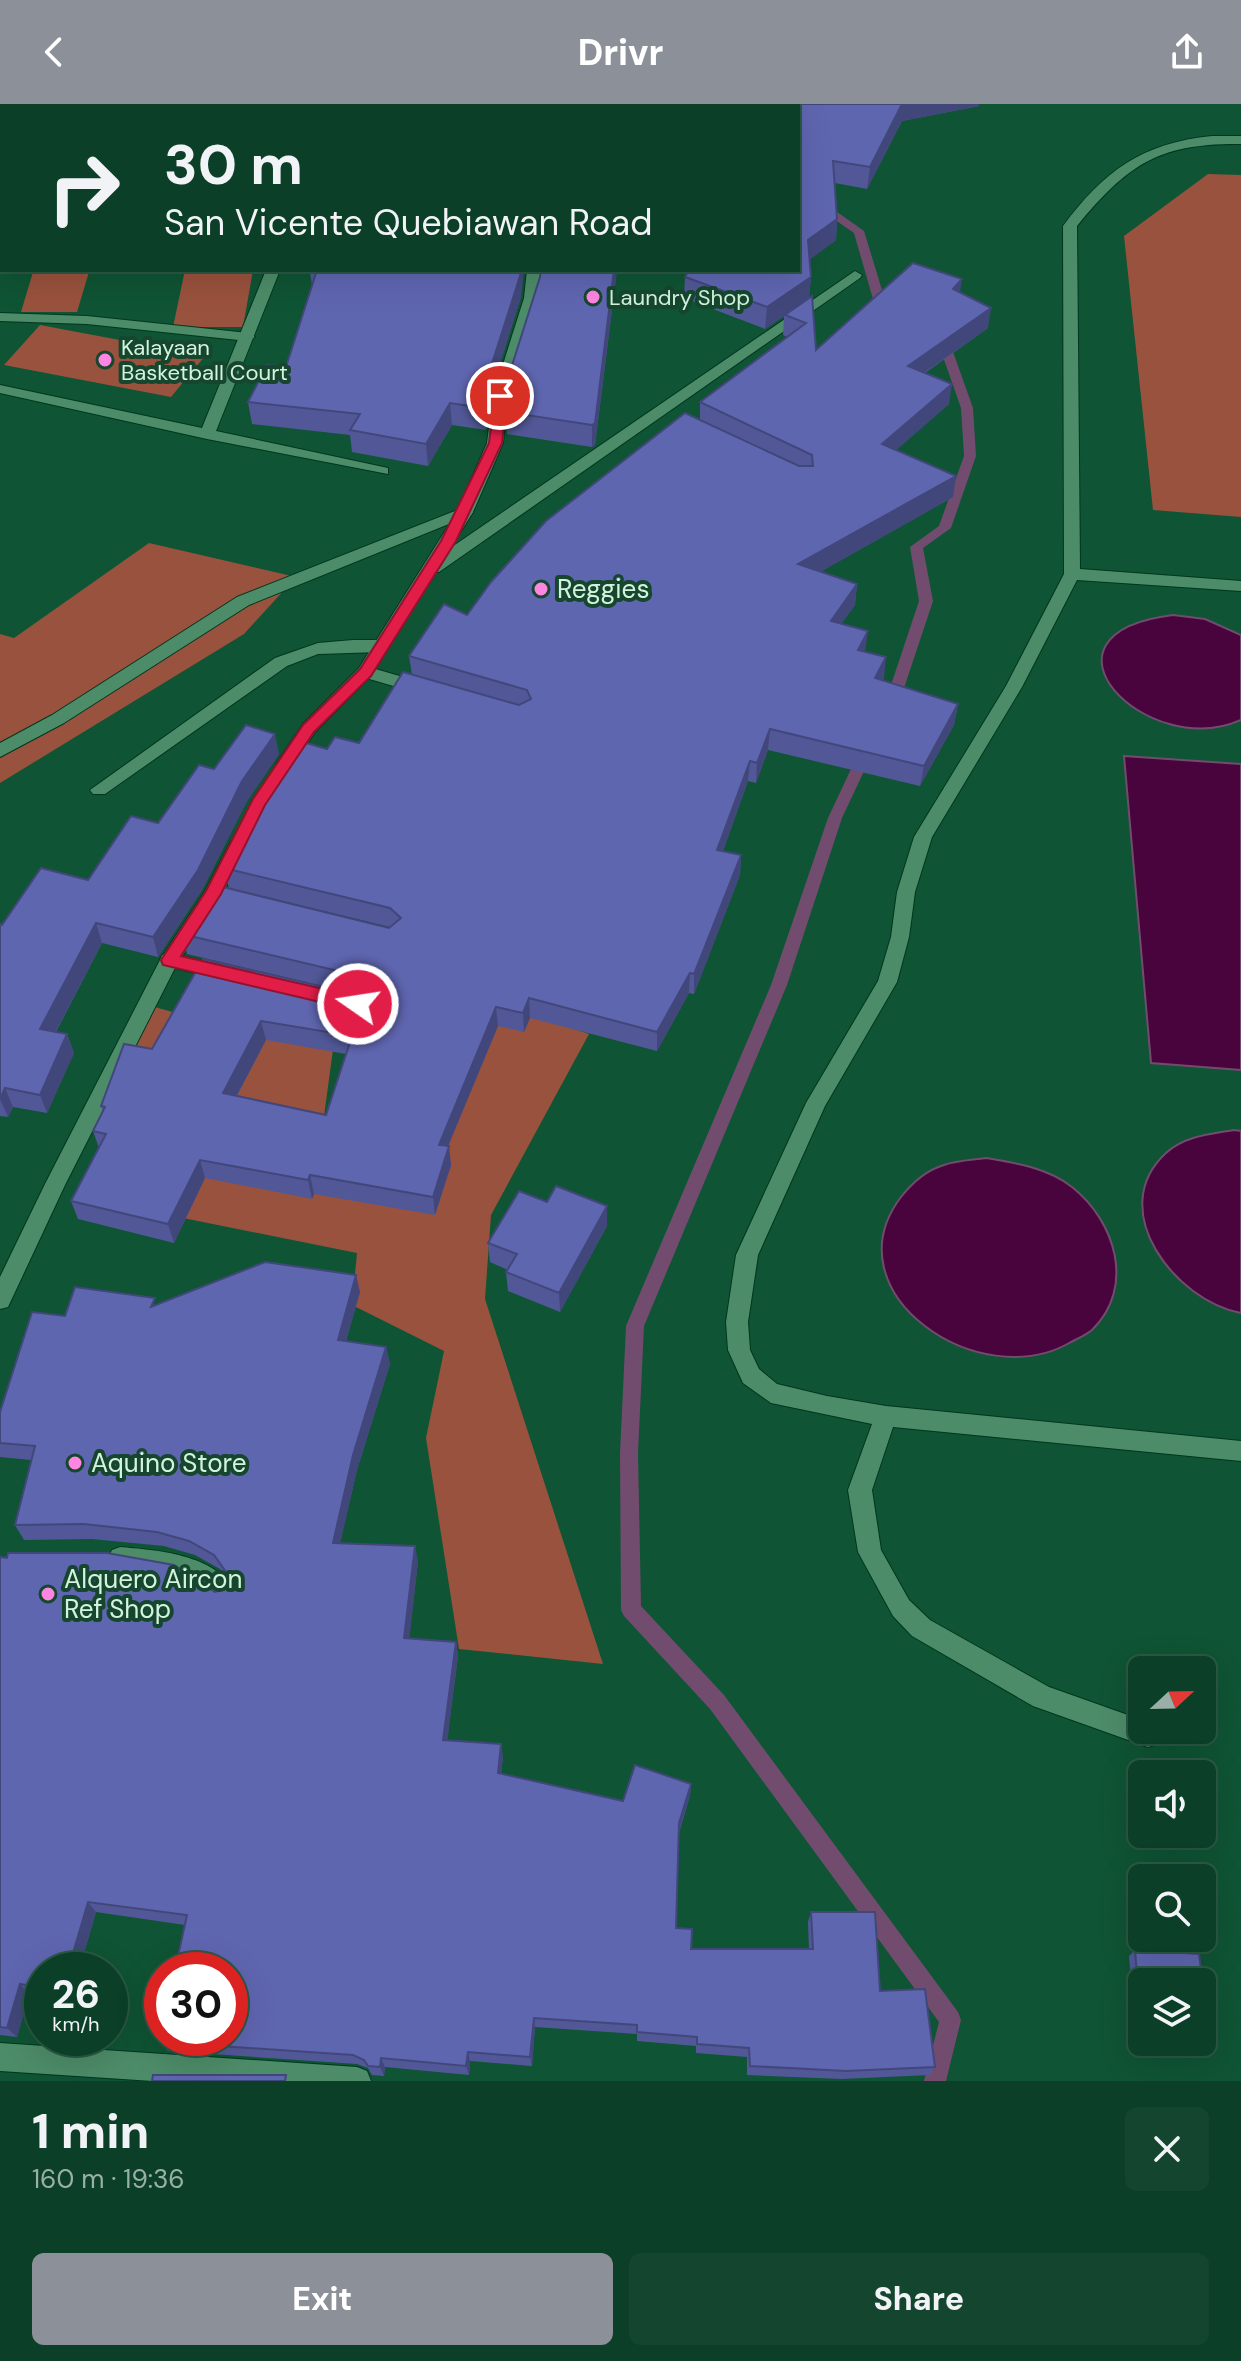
<!DOCTYPE html>
<html lang="en">
<head>
<meta charset="utf-8">
<style>
  body { margin:0; font-family:"DM Sans",sans-serif; background:#14462f; color:#f1f3f6; height:100vh; display:flex; flex-direction:column; font-size:30px; white-space:nowrap }
  * { box-sizing:border-box; margin:0 }
  p { font-size:26px; color:#9aafa7 }
  .icon { flex:none; width:44px; height:44px; fill:none; stroke:currentColor; stroke-width:2; stroke-linecap:round; stroke-linejoin:round }
  .map { position:relative; height:1977px; overflow:hidden }
  .drawer { display:flex; flex-direction:column; background:#0b3f27; flex:1 }
  .drawer>* { flex:none }
  .banner { position:absolute; left:0px; top:0px; width:800px; height:168px; box-shadow:0 8px 32px #0002,0 0 0 2px #2b5844; background:#0b3f27; color:#f1f3f6; overflow:hidden }
  .needle { width:52px; rotate:68deg }
  .controls { position:absolute; left:1128px; top:1552px; display:grid; gap:16px }
  .controls a { display:grid; place-items:center; width:88px; height:88px; border-radius:12px; background:#0b3f27; box-shadow:0 8px 32px #0002,0 0 0 2px #2b5844; font-size:40px }
  .speed { position:absolute; left:24px; top:1848px; display:flex; gap:16px; font-size:40px; font-weight:700; text-align:center }
  .speed>* { display:grid; place-content:center; width:104px; height:104px; border-radius:50%; background:#0b3f27; box-shadow:0 8px 32px #0002,0 0 0 2px #2b5844; line-height:1 }
  .speed small { font-size:20px; font-weight:400 }
  .speed .limit { border:12px solid #d22; background:#fff; color:#111 }
  .pin { position:absolute; display:grid; place-items:center; width:68px; height:68px; color:#fff; margin:-34px; border:4px solid #fff; border-radius:50%; box-shadow:0 2px 8px #0007 }
  .me { position:absolute; width:88px; margin:-44px; rotate:283deg; stroke-linejoin:round; filter:drop-shadow(0 0 6px #0008) }
  .turn { display:flex; align-items:center; gap:28px; height:168px; padding:0 32px; font-size:36px }
  .turn .icon { width:104px; height:104px; stroke-width:2.5 }
  .turn b { display:block; font-size:56px; line-height:68px }
  .round { display:grid; place-items:center; flex:none; width:84px; height:84px; border-radius:12px; background:#14462f }
  .summary { display:flex; align-items:center; justify-content:space-between; height:136px; padding:0 32px }
  h1 { font-size:48px; font-weight:800; line-height:60px }
  .action { display:flex; gap:16px; margin-top:auto; padding:16px 32px }
  .action a { flex:1; height:92px; border-radius:12px; background:#8c9099; color:#fff; font-size:32px; font-weight:800; line-height:92px; text-align:center }
  .action a+a { background:#14462f; color:#f1f3f6 }
  header { display:flex; justify-content:space-between; align-items:center; height:104px; padding:0 32px; background:#8c9099; color:#fff; font-size:36px; font-weight:800 }
  .map>svg:first-child { display:block }
  .green { fill:#99523d }
  .water { fill:#49043d; stroke:#724c6e; stroke-width:2 }
  .lines { fill:none; stroke-linecap:round; stroke-linejoin:round }
  .stream { fill:#724c6e; fill-rule:evenodd }
  .service-casing { stroke:#01371f; stroke-width:2 }
  .minor-casing { stroke:#01371f; stroke-width:2 }
  .tertiary-casing { stroke:#01371f; stroke-width:2 }
  .service { fill:#4d8c69; fill-rule:evenodd }
  .minor { fill:#4d8c69; fill-rule:evenodd }
  .tertiary { fill:#4d8c69; fill-rule:evenodd }
  .wall { fill:#525897; fill-rule:evenodd }
  .shaded-wall { fill:#42477b }
  .building { fill:#5f66b0; stroke:#42477b; stroke-width:2; fill-rule:evenodd }
  .route { fill:#e11d48; stroke:#92132f; stroke-width:2 }
  .poi-dot { fill:#fe85e0; stroke:#16472e; stroke-width:3 }
  .labels { text-anchor:middle; stroke-width:8; stroke-linejoin:round; paint-order:stroke }
  .far-poi-label { font-size:22px; fill:#d3f3df; stroke:#16472e; text-anchor:start }
  .poi-label { font-size:26px; fill:#d3f3df; stroke:#16472e; text-anchor:start }
</style>
</head>
<body>
<header><svg class="icon" aria-label="back" viewBox="0 0 24 24"><path d="M15 5l-7 7 7 7"/></svg>Drivr<svg class="icon" aria-label="share" viewBox="0 0 24 24"><path d="M12 15V3M7 8l5-5 5 5M5 13v7h14v-7"/></svg></header>
<div class="map">
<svg width="1241" height="1977" viewBox="0 0 1241 1977">
  <rect width="100%" height="100%" fill="#0f5434"/>
  <g class="green">
    <polygon points="1208,70 1241,71 1241,413 1153,406 1124,132"/>
    <polygon points="185,166 253,166 243,223 173,223"/>
    <polygon points="33,168 89,168 77,208 21,208"/>
    <polygon points="40,221 205,252 171,293 4,261"/>
    <polygon points="149,439 296,473 244,530 0,679 0,530 14,534"/>
    <polygon points="438,878 589,930 491,1111 485,1195 603,1560 459,1545 426,1334 444,1247 352,1201 357,1149 183,1114 221,1044 91,1008 151,902 263,933 335,931 319,1049"/>
  </g>
  <g class="water">
    <path d="M 1173,511 L 1205,515 L 1241,531 L 1241,616 C 1147,658 1020,530 1173,511 Z"/>
    <polygon points="1124,652 1241,660 1241,966 1151,959"/>
    <path d="M 1234,1026 L 1241,1027 L 1241,1209 C 1176,1197 1104,1106 1166,1049 C 1184,1032 1211,1030 1234,1026 Z"/>
    <path d="M 986,1054 C 1016,1059 1048,1064 1072,1083 C 1115,1117 1136,1183 1092,1226 C 1086,1231 1077,1235 1071,1238 C 980,1292 828,1189 901,1093 C 912,1079 927,1066 944,1061 C 957,1056 973,1056 986,1054 Z"/>
  </g>
  <g class="lines">
    <g class="stream">
      <polygon points="815,98 823,98 864,127 889,209 887,211 877,209 854,129 815,102"/>
      <polygon points="936,236 952,245 973,304 976,352 951,424 923,444 933,497 899,599 892,604 885,599 919,497 910,443 939,422 964,352 961,304 941,247 930,239"/>
      <polygon points="866,643 873,648 842,714 787,881 644,1222 638,1349 641,1502 724,1591 958,1908 961,1916 946,1977 924,1977 939,1918 710,1605 624,1512 621,1506 620,1349 626,1222 771,881 828,714 859,648"/>
    </g>
    <g class="service-casing">
      <g id="service">
        <path d="M 1212,32 L 1241,32 L 1241,40 C 1159,39 1128,60 1077,122 L 1080,465 L 1241,477 L 1241,487 L 1077,476 L 1022,583 L 932,733 L 915,788 L 909,833 L 897,878 L 825,1002 L 758,1151 L 748,1218 L 750,1246 L 759,1265 L 777,1280 L 827,1292 L 886,1302 L 1241,1337 L 1241,1357 L 893,1323 L 872,1386 L 881,1446 L 909,1496 L 930,1516 L 1049,1583 L 1142,1616 L 1142,1626 L 1158,1626 L 1160,1631 L 1157,1640 L 1148,1643 L 1033,1602 L 912,1532 L 893,1512 L 858,1448 L 848,1386 L 872,1320 L 771,1299 L 743,1279 L 728,1246 L 726,1218 L 736,1151 L 806,999 L 878,877 L 891,833 L 897,788 L 914,733 L 1006,582 L 1064,470 L 1063,122 C 1104,67 1142,39 1212,32 Z"/>
        <polygon points="0,209 87,212 248,229 255,233 248,237 87,220 0,217"/>
        <polygon points="465,403 473,408 471,411 249,501 64,619 0,653 0,639 52,611 237,493"/>
      </g>
    </g>
    <g class="minor-casing">
      <g id="minor">
        <polygon points="0,152 4,166 0,167"/>
        <polygon points="266,166 280,166 216,327 388,364 388,370 207,335 0,289 0,281 202,324"/>
        <polygon points="855,167 862,171 860,174 439,468 427,468 427,460"/>
        <polygon points="353,536 380,536 388,542 380,548 318,550 287,562 105,690 93,690 90,686 275,554 318,539"/>
        <polygon points="365,562 427,580 429,584 421,590 359,572 357,568"/>
        <polygon points="169,849 224,862 234,869 224,876 162,861 160,856 162,851"/>
        <path d="M 120,1443 C 155,1446 217,1450 234,1488 L 230,1496 L 222,1499 C 208,1494 198,1481 183,1475 C 160,1467 134,1471 112,1462 L 108,1454 L 112,1446 Z"/>
        <polygon points="0,1939 357,1963 367,1967 371,1977 153,1977 0,1967"/>
      </g>
    </g>
    <g class="tertiary-casing">
      <g id="tertiary">
        <rect x="536" y="0" width="12" height="2"/>
        <polygon points="527,166 541,166 538,194 507,292 503,339 473,408 371,572 315,628 291,664 279,664 276,660 303,620 359,564 457,408 487,339 493,292 524,194"/>
        <polygon points="237,735 246,742 220,795 177,860 65,1081 8,1203 0,1205 0,1173 45,1080 160,856 205,787 231,737"/>
      </g>
    </g>
    <use href="#service" class="service"/>
    <use href="#minor" class="minor"/>
    <use href="#tertiary" class="tertiary"/>
  </g>
  <g class="wall">
    <polygon points="0,0 528,0 527,2 2,2 2,134 0,134"/>
    <path d="M 798,2 L 979,2 L 902,17 L 867,85 L 835,79 L 837,115 L 836,136 L 810,155 L 811,173 L 809,194 L 816,246 L 960,189 L 988,224 L 925,269 L 949,300 L 896,346 L 953,393 L 820,468 L 857,480 L 855,501 L 841,520 L 865,548 L 884,574 L 882,576 L 958,600 L 954,621 L 920,682 L 768,646 L 756,679 L 748,677 L 723,747 L 741,751 L 740,771 L 694,890 L 689,889 L 657,947 L 530,914 L 524,928 L 498,922 L 448,1042 L 451,1061 L 435,1111 L 314,1090 L 312,1095 L 205,1074 L 174,1139 L 78,1115 L 71,1097 L 99,1044 L 93,1027 L 103,1007 L 101,1002 L 152,945 L 357,890 L 187,850 L 182,830 L 390,823 L 229,784 L 224,764 L 327,645 L 359,639 L 412,571 L 409,552 L 467,511 L 700,316 L 700,298 L 787,233 L 783,231 L 784,212 L 765,225 L 684,194 L 685,173 ZM 266,936 L 346,950 L 326,1011 L 237,992 Z"/>
    <polygon points="541,166 617,166 595,341 592,343 507,330 506,308"/>
    <polygon points="310,169 521,193 490,291 486,326 452,321 428,362 352,348 350,331 252,320 248,298 286,263 312,181"/>
    <polygon points="279,650 247,697 202,786 158,853 102,839 56,928 67,930 74,949 47,1009 13,1003 8,1013 0,1012 0,820 2,821 88,776 158,719 214,665"/>
    <polygon points="547,1098 607,1102 607,1122 560,1208 508,1187 506,1168 508,1166 490,1158 488,1139"/>
    <polygon points="360,1188 346,1237 386,1243 390,1260 357,1366 340,1439 418,1457 409,1534 456,1538 458,1552 447,1636 503,1652 501,1670 623,1697 691,1680 690,1692 679,1729 676,1824 691,1845 809,1845 808,1818 811,1808 880,1887 935,1963 930,1971 842,1975 747,1971 747,1953 696,1949 696,1942 637,1937 637,1930 535,1923 532,1962 470,1957 469,1971 385,1963 384,1972 372,1971 368,1964 357,1960 168,1947 161,1938 185,1821 96,1808 79,1866 42,1866 42,1892 29,1890 17,1933 0,1931 0,1453 215,1488 225,1485 229,1478 220,1465 195,1451 164,1442 92,1435 24,1436 15,1421 31,1356 0,1353 0,1308 65,1212 157,1201"/>
    <polygon points="1135,1846 1199,1850 1207,1910 1202,1915 1202,1878 1142,1878 1142,1912 1134,1912 1129,1852"/>
  </g>
  <g class="shaded-wall">
    <polygon points="902,0 979,0 979,2 902,17 867,85 870,63"/>
    <polygon points="837,115 836,136 807,158 808,136"/>
    <polygon points="521,166 524,166 521,193 490,291 486,326 484,304 489,269"/>
    <polygon points="614,166 617,166 595,341 592,343 592,321"/>
    <polygon points="811,173 809,195 765,225 767,203"/>
    <polygon points="962,175 959,196 953,185"/>
    <polygon points="991,204 988,224 905,282 908,262"/>
    <polygon points="952,280 949,300 879,361 882,340"/>
    <polygon points="450,299 452,321 428,362 426,340"/>
    <polygon points="956,372 953,393 797,481 798,460"/>
    <polygon points="857,480 855,501 829,537 831,517"/>
    <polygon points="868,527 865,548 858,546"/>
    <polygon points="886,553 884,574 873,595 875,574"/>
    <polygon points="958,600 954,621 920,682 924,662"/>
    <polygon points="770,625 768,646 756,679 757,659"/>
    <polygon points="275,630 279,650 247,697 202,786 158,853 153,833 242,677"/>
    <polygon points="750,657 748,677 716,766 717,746"/>
    <polygon points="741,751 740,771 694,890 694,870"/>
    <polygon points="96,819 102,839 47,944 40,925"/>
    <polygon points="690,869 689,889 657,947 657,928"/>
    <polygon points="529,894 530,914 524,928 523,909"/>
    <polygon points="496,903 498,922 441,1059 439,1041"/>
    <polygon points="261,917 266,936 228,1008 223,989"/>
    <polygon points="67,930 74,949 47,1009 40,991"/>
    <polygon points="5,984 13,1003 8,1013 0,995"/>
    <polygon points="449,1042 451,1061 435,1111 433,1093"/>
    <polygon points="200,1056 205,1074 174,1139 168,1120"/>
    <polygon points="310,1071 314,1090 312,1095 308,1076"/>
    <polygon points="607,1102 607,1122 560,1208 559,1189"/>
    <polygon points="356,1171 360,1188 341,1253 338,1236"/>
    <polygon points="386,1243 390,1260 357,1366 337,1453 333,1439 353,1351"/>
    <polygon points="415,1442 418,1457 408,1548 404,1534"/>
    <polygon points="456,1538 458,1552 446,1648 443,1636"/>
    <polygon points="501,1640 503,1652 500,1681 498,1669"/>
    <polygon points="691,1680 690,1692 678,1730 679,1719"/>
    <polygon points="88,1798 96,1808 79,1866 68,1866"/>
    <polygon points="20,1880 29,1890 17,1933 7,1924"/>
    <polygon points="534,1914 535,1923 532,1962 530,1953"/>
    <polygon points="468,1948 470,1957 469,1971 466,1962"/>
    <polygon points="381,1954 385,1963 384,1972 380,1963"/>
  </g>
  <g class="building">
    <polygon points="0,0 523,0 522,2 270,0 269,2 2,2 2,112 0,112"/>
    <polygon points="637,0 902,0 870,63 833,57 837,115 808,136 811,173 767,203 685,173 689,166 798,166 798,2 637,2"/>
    <path d="M 913,159 L 962,175 L 953,185 L 991,204 L 908,262 L 952,280 L 882,340 L 956,372 L 798,460 L 857,480 L 831,517 L 868,527 L 858,546 L 886,553 L 875,574 L 958,600 L 924,662 L 770,625 L 757,659 L 750,657 L 717,746 L 741,751 L 694,870 L 690,869 L 657,928 L 529,894 L 523,909 L 496,903 L 439,1041 L 449,1042 L 433,1093 L 310,1071 L 308,1076 L 200,1056 L 168,1120 L 71,1097 L 106,1030 L 93,1027 L 105,1003 L 101,1002 L 124,940 L 152,945 L 203,855 L 354,890 L 363,888 L 368,882 L 364,874 L 355,871 L 182,830 L 215,781 L 389,824 L 401,814 L 390,804 L 224,764 L 265,682 L 296,636 L 327,645 L 335,633 L 359,639 L 403,568 L 519,601 L 531,595 L 527,586 L 409,552 L 444,500 L 467,511 L 491,478 L 546,417 L 685,309 L 799,362 L 813,362 L 812,351 L 700,298 L 806,219 L 785,211 L 812,192 L 816,246 ZM 261,917 L 352,932 L 326,1011 L 223,989 Z"/>
    <polygon points="311,166 521,166 520,172 489,269 484,304 450,299 426,340 350,326 360,310 248,298 267,261 286,263 316,169 310,169"/>
    <polygon points="541,166 614,166 595,319 592,321 506,308 509,271 540,173"/>
    <polygon points="246,621 275,630 242,677 198,766 153,833 96,819 40,925 67,930 40,991 5,984 0,995 0,820 2,821 41,764 88,776 131,712 158,719 199,661 214,665"/>
    <polygon points="556,1082 607,1102 559,1189 506,1168 517,1150 488,1139 519,1087 547,1098"/>
    <polygon points="265,1158 356,1171 338,1236 386,1243 353,1351 333,1439 415,1442 404,1534 456,1538 443,1636 501,1640 498,1669 623,1697 635,1661 691,1680 679,1719 676,1824 692,1825 691,1845 813,1845 811,1808 875,1808 880,1887 925,1885 935,1963 846,1967 750,1962 749,1944 697,1940 697,1933 637,1928 637,1921 534,1914 530,1953 468,1948 466,1962 381,1954 380,1963 368,1962 364,1956 353,1951 161,1938 162,1931 162,1934 230,1934 230,1866 175,1866 187,1811 88,1798 68,1866 42,1866 42,1884 20,1880 7,1924 0,1923 0,1453 7,1454 8,1449 107,1449 174,1461 215,1488 225,1485 231,1475 214,1451 189,1437 157,1428 84,1420 15,1421 35,1342 0,1339 0,1308 32,1208 65,1212 75,1183 155,1194 151,1203"/>
    <polygon points="1135,1846 1199,1850 1207,1910 1202,1910 1202,1878 1142,1878 1142,1906 1140,1906"/>
    <polygon points="153,1971 286,1971 285,1977 152,1977"/>
  </g>
  <polygon class="route" points="495,290 507,292 502,339 456,437 371,572 314,628 265,701 221,790 181,852 358,893 366,900 364,905 358,907 163,861 161,856 206,787 253,695 303,621 360,565 441,437 489,339"/>
  <g class="poi-dot">
    <circle cx="593" cy="193" r="8"/>
    <circle cx="105" cy="256" r="8"/>
    <circle cx="541" cy="485" r="8"/>
    <circle cx="75" cy="1359" r="8"/>
    <circle cx="48" cy="1490" r="8"/>
  </g>
  <g class="labels">
    <g class="far-poi-label">
      <text x="609" y="201">Laundry Shop</text>
      <text x="121" y="251">Kalayaan<tspan x="121" dy="25">Basketball Court</tspan></text>
    </g>
    <g class="poi-label">
      <text x="557" y="494">Reggies</text>
      <text x="91" y="1368">Aquino Store</text>
      <text x="64" y="1484">Alquero Aircon<tspan x="64" dy="30">Ref Shop</tspan></text>
    </g>
  </g>
</svg>
<div class="controls">
<a><svg class="needle" viewBox="-14 -14 28 28"><path d="M0-13l5 13h-10z" fill="#e53935"/><path d="M0 13l5-13h-10z" fill="#9aafa7"/></svg></a>
<a><svg class="icon" aria-label="sound" viewBox="0 0 24 24"><path d="M4 9h4l5-4v14l-5-4H4zM17 9q2 3 0 6"/></svg></a>
<a><svg class="icon" aria-label="search" viewBox="0 0 24 24"><circle cx="10" cy="10" r="6"/><path d="M15 15l6 6"/></svg></a>
<a><svg class="icon" aria-label="layers" viewBox="0 0 24 24"><path d="M12 4l9 5-9 5-9-5zM3 14l9 5 9-5"/></svg></a>
</div>
<div class="speed"><div>26<small>km/h</small></div><div class="limit">30</div></div>
<div class="pin" style="left:500px;top:292px;background:#d93025"><svg class="icon" aria-label="arrive" viewBox="0 0 24 24"><path d="M6 21V4h12l-3 4 3 4H6"/></svg></div>
<svg class="me" style="left:358px;top:900px" viewBox="-20 -20 40 40"><circle r="17" fill="#e11d48" stroke="#fff" stroke-width="3"/><path d="M0-11L8 9 0 5-8 9z" fill="#fff"/></svg>
<div class="banner">
<div class="turn"><svg class="icon" aria-label="right" viewBox="0 0 24 24"><path d="M7 20v-9h11M14 6l5 5-5 5"/></svg><div><b>30 m</b>San Vicente Quebiawan Road</div></div>
</div>
</div>
<section class="drawer">
<div class="summary"><div><h1>1 min</h1><p>160 m · 19:36</p></div><a class="round"><svg class="icon" aria-label="close" viewBox="0 0 24 24"><path d="M6 6l12 12M18 6L6 18"/></svg></a></div>
<div class="action"><a>Exit</a><a>Share</a></div>
</section>
</body>
</html>
